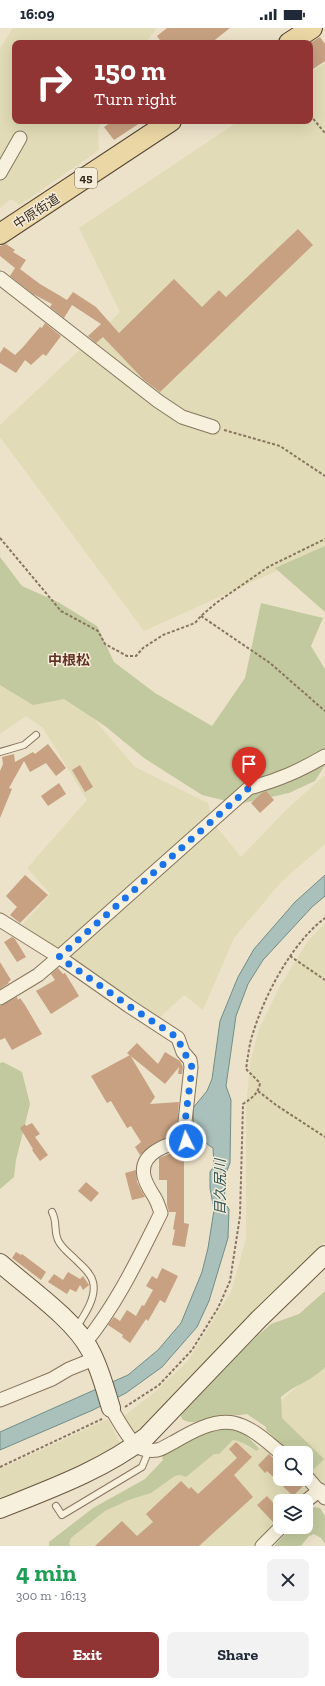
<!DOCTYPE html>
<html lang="en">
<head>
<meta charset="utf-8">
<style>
  body { margin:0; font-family:"Zilla Slab","Noto Sans JP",serif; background:#f2f2f3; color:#1f2937; height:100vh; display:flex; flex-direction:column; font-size:15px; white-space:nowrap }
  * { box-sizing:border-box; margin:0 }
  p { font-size:13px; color:#747a83 }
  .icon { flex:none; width:22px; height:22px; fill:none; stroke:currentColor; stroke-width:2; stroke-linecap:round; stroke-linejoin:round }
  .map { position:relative; height:1518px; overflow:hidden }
  .drawer { display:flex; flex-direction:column; background:#fff; flex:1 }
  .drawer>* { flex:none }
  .guide { position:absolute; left:12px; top:12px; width:301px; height:84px; border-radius:8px; box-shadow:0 4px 16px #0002; background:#913534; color:#fff; overflow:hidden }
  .buttons { position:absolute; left:273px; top:1418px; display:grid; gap:8px }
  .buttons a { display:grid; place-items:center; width:40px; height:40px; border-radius:8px; background:#fff; box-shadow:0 4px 16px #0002; font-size:20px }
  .pin { position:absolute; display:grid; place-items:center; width:34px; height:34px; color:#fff; margin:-41px -17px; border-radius:50% 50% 50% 0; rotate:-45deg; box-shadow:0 0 4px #0007 }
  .pin .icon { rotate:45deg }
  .me { position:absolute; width:44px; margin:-22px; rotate:356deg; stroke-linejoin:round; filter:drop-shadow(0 0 3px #0008) }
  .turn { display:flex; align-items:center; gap:14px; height:84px; padding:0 16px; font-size:18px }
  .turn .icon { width:52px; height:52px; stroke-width:2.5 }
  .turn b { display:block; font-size:28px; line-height:34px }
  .round { display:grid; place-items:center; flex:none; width:42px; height:42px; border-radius:8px; background:#f2f2f3 }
  .overview { display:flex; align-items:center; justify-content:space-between; height:68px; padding:0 16px }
  h1 { font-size:24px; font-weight:700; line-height:30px; color:#1e9e55 }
  .action { display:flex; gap:8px; margin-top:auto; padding:8px 16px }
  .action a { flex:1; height:46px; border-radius:8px; background:#913534; color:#fff; font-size:16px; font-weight:700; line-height:46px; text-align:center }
  .action a+a { background:#f2f2f3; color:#1f2937 }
  .status { display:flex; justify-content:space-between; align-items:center; height:28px; padding:0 20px; background:#fff; direction:ltr }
  .status svg { height:11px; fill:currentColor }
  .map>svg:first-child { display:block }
  .farmland { fill:#e1dbb7 }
  .green { fill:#c3c99e }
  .water { fill:#aac0ba; stroke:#718e88 }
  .building { fill:#c7a182 }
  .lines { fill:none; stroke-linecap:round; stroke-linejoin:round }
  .lane-casing { stroke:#87755f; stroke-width:8 }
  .street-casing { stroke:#87755f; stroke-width:15 }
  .secondary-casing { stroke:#695742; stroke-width:20 }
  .primary-casing { stroke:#543; stroke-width:22 }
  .path { stroke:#87755f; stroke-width:2; stroke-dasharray:3 2; stroke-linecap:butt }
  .lane { stroke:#f7f0dc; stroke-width:6 }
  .street { stroke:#f7f0dc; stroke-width:13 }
  .secondary { stroke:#f7f0dc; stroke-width:18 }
  .primary { stroke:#ebd7a5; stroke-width:20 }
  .route { stroke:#1a73e8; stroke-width:7; stroke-dasharray:0 12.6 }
  .labels { text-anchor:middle; stroke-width:3; stroke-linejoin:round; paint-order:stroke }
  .shield { fill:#f4ecd9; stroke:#716659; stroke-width:1 }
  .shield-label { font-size:12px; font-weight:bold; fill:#392d22 }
  .street-label { font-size:13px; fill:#392d22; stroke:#f4ecd9 }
  .neighbourhood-label { font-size:14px; font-weight:bold; fill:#623324; stroke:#f4ecd9 }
  .water-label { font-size:14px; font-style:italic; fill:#325756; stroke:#f4ecd9 }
</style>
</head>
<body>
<div class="status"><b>16:09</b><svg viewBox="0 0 49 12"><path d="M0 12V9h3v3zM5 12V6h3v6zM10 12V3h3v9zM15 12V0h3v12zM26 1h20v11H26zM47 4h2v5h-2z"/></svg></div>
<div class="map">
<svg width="325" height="1518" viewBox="0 0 325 1518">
  <rect width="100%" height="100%" fill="#ece2c9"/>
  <g class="farmland">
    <polygon points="13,0 157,0 145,15 15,15 15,93 101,93 98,104 99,122 20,177 11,171 0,180 0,20"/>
    <polygon points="325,35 325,521 144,603 0,409 0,397 120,284 79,200 239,93 310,93 310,45"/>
    <polygon points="0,638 74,668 135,739 208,775 214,796 241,829 286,782 325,747 325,816 281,854 234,910 203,982 184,967 157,992 22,897 50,866 27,840 87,772 43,700 26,688 0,706"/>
    <polygon points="325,895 325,1214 253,1284 139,1404 134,1406 124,1388 156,1363 187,1334 231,1264 246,1211 246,1081 250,1035 259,1001 280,958 308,913"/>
    <polygon points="325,1334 325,1458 320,1451 316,1453 306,1442 306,1425 287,1425 267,1408 265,1401 267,1385"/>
    <polygon points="108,1391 120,1415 118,1419 0,1475 0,1441"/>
    <polygon points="233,1412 239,1412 248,1419 257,1423 259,1420 267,1420 280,1431 280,1451 300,1451 310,1461 298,1473 280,1473 280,1492 257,1518 71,1518 69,1516 71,1510 105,1483 129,1472 151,1465 175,1448 180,1447 186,1448 214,1426 228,1417"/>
  </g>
  <g class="green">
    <polygon points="325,518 325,584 275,540"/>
    <polygon points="0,529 22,558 58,574 97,598 114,634 155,665 212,698 245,650 261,575 323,590 311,618 325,641 325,737 315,753 289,765 239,776 202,767 144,730 105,698 64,671 33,677 0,657"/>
    <polygon points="3,1034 22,1044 30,1076 16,1132 14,1149 0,1161 0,1035"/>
    <path d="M 325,1263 L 325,1339 C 312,1353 296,1356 281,1369 L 282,1390 L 324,1431 L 313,1442 L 306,1437 L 306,1425 L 292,1425 L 267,1403 L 266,1399 L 247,1386 C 238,1388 231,1387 222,1388 C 209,1389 194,1399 182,1391 L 180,1386 L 203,1356 L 271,1296 L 299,1286 Z"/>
    <path d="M 217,1399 C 241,1398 243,1404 259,1420 L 257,1423 C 249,1419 242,1413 233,1412 L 219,1426 L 214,1426 L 186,1449 L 180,1447 L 175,1448 L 151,1465 L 129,1472 L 105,1483 L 71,1510 L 69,1516 L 71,1518 L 49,1518 L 49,1514 L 93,1480 L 145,1451 L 163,1432 L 161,1425 Z"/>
    <polygon points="314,1479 320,1480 325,1488 325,1516 321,1510 314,1506 309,1508 301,1518 274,1518 292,1499 306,1499 306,1484"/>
  </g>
  <polygon class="water" points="325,847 325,868 312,879 263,932 248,956 236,988 226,1058 231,1072 230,1135 226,1145 224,1174 229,1181 228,1210 209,1273 197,1299 162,1339 126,1365 93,1382 0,1422 0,1404 128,1347 158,1322 181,1295 202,1244 208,1220 214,1182 210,1160 210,1144 214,1138 213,1120 194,1107 193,1080 207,1063 212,1051 220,993 238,949 254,921 295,874"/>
  <g class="building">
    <polygon points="167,0 230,0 211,15 162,15 157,8"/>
    <polygon points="320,9 325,16 325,33 310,43 310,15"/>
    <polygon points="113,93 143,93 114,112 104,99"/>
    <polygon points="298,201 313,217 160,364 144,352 103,309 96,315 88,308 101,296 72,277 64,290 50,279 52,276 33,266 10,248 15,240 0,228 0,218 6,216 15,222 13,224 26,232 20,241 40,256 67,272 73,264 96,279 119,305 174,251 202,279 219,262 226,269"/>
    <polygon points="45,295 61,308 46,328 43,326 31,337 25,332 16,345 0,335 0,325 4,319 15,327 24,318 40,299 42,300"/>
    <polygon points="48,716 66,740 56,748 46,735 30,744 24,733 9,760 12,761 0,790 0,743 3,736 2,729 14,726 15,734 33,724 35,726"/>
    <polygon points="80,737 93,759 85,764 72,742"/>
    <polygon points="59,755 66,766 48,778 41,768"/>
    <polygon points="266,763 274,772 260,785 251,775 262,765"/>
    <polygon points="25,847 48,867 20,895 10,887 17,879 6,868"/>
    <polygon points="12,909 15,911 26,929 17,934 4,914"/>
    <polygon points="0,934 11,952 8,954 9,955 0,961"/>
    <polygon points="58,940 63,946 65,945 79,968 51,986 36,963 55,952 51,946"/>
    <polygon points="17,969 18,972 20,970 25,977 42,1006 12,1022 5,1010 0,1012 0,978"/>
    <polygon points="137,1015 158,1036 165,1024 180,1033 183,1039 182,1046 178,1046 179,1039 165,1056 127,1025"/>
    <polygon points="130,1027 155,1069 150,1076 179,1074 177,1106 153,1116 140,1127 135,1119 141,1114 131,1098 127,1100 111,1073 107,1075 91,1048"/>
    <polygon points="32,1095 40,1106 35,1109 48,1127 40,1133 32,1122 33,1121 20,1100 25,1096 26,1098"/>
    <polygon points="184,1121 184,1195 189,1196 185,1219 172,1217 175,1202 173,1201 176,1184 169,1184 167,1177 167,1152 159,1152 159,1130 174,1124"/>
    <polygon points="136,1142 137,1154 145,1169 132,1172 125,1145"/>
    <polygon points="86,1154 99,1165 91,1174 78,1163"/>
    <polygon points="16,1224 21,1227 22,1226 46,1244 41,1252 12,1230"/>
    <polygon points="162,1240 178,1248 165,1275 160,1272 148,1293 146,1291 130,1315 122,1309 123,1307 108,1297 114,1289 120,1293 127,1282 136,1288 142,1277 144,1278 153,1262 146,1258 152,1248 157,1251"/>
    <polygon points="68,1244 80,1251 83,1248 89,1257 83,1262 80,1257 76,1264 70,1261 67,1266 48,1254 54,1246 63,1252"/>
    <polygon points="236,1414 252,1429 234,1447 253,1469 199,1518 95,1518 122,1493 137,1508 153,1494 146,1486 181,1453 189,1461 191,1459 198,1466 237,1430 229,1421"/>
    <polygon points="269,1426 280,1437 280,1451 295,1451 303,1458 293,1468 267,1443 265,1445 258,1437"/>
    <polygon points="267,1468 280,1482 280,1488 273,1494 257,1477"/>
  </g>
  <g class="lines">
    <g class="lane-casing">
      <g id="lane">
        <polyline points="0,724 24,717 36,707"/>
        <path d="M 52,1184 C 58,1195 53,1204 59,1214 C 63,1221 70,1226 76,1232 C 82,1238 91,1245 93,1254 C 97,1269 84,1288 76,1300"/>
        <polyline points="56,1478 62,1487 142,1439 149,1422"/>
      </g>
    </g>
    <g class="street-casing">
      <g id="street">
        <polyline points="0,145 20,110"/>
        <polyline points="0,250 158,373 182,389 213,399"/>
        <path d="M 0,892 L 59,929 L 129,978 L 178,1010 L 183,1024 L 190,1032 L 191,1039 L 184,1103 L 186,1113 C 168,1115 139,1125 144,1148 C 146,1157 151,1163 155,1170 C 158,1175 159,1180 161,1185 C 139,1229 117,1276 85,1315"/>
        <path d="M 0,970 L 38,947 L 59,929 L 249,760 C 279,752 299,743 325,728"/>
        <polyline points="0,1372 52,1351 69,1341 94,1331"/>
        <path d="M 111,1380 C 117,1390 128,1411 137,1418 C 141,1422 151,1423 157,1422 C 163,1421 169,1416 174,1414 C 191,1404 214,1391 234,1395 C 252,1399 267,1414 281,1425"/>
        <polyline points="306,1448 325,1470"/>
        <polyline points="306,1473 320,1462"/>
        <polyline points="262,1518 281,1499"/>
      </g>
    </g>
    <g class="secondary-casing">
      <g id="secondary">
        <path d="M 0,1235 C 27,1259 74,1291 90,1322 C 100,1340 105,1361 111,1380"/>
        <path d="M 0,1481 C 50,1461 103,1442 146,1409 L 259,1291 L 325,1227"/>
      </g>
    </g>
    <g class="primary-casing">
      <g id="primary">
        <polyline points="289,15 312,0"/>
        <polyline points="0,206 171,93"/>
      </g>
    </g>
    <g class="path">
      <polyline points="310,87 325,105"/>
      <polyline points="224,402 280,418 325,448"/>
      <polyline points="0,510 61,583 98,603 105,616 127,628 136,628 143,620 163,607 195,595 201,588 216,575 268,539 325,511"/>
      <polyline points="201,588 270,635 325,683"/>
      <polyline points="290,928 325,952"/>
      <polyline points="258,1063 276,1077 325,1109"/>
      <path d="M 125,1379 L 159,1357 L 192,1322 L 218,1280 L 230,1253 L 240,1188 L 243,1076 C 252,1070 258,1066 260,1055 L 246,1041 C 248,1029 249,1016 253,1005 C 265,966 292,915 325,890"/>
      <polyline points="0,1439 102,1391"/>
    </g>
    <use href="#lane" class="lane"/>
    <use href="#street" class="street"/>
    <use href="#secondary" class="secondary"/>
    <use href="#primary" class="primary"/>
  </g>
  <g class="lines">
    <polyline class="route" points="186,1113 184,1102 185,1094 192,1040 190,1032 183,1024 178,1010 129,978 59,929 249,760"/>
  </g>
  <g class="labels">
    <rect class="shield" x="75" y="140" width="22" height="20" rx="3"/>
    <g class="shield-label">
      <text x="86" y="154">45</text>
    </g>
    <g class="street-label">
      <text transform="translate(36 183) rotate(-33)" y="5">中原街道</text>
    </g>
    <g class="neighbourhood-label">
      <text x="69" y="637">中根松</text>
    </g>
    <g class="water-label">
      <text transform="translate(220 1159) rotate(-90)" y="5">目久尻川</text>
    </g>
  </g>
</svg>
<div class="buttons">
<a><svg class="icon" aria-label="search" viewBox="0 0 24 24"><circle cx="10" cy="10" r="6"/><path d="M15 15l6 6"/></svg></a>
<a><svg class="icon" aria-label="layers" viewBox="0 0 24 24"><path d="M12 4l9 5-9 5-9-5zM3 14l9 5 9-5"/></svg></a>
</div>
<div class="pin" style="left:249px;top:760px;background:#d93025"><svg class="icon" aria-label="arrive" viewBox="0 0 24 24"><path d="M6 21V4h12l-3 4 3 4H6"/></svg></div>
<svg class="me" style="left:186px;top:1113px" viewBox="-20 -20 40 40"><circle r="17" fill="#1a73e8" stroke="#fff" stroke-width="3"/><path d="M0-11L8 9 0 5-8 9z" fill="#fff"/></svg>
<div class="guide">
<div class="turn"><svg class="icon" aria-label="right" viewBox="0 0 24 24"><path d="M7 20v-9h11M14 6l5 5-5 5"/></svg><div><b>150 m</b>Turn right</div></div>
</div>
</div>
<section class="drawer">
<div class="overview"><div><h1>4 min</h1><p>300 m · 16:13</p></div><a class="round"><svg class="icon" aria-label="close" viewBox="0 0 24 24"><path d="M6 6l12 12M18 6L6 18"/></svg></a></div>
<div class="action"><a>Exit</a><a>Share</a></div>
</section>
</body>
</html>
